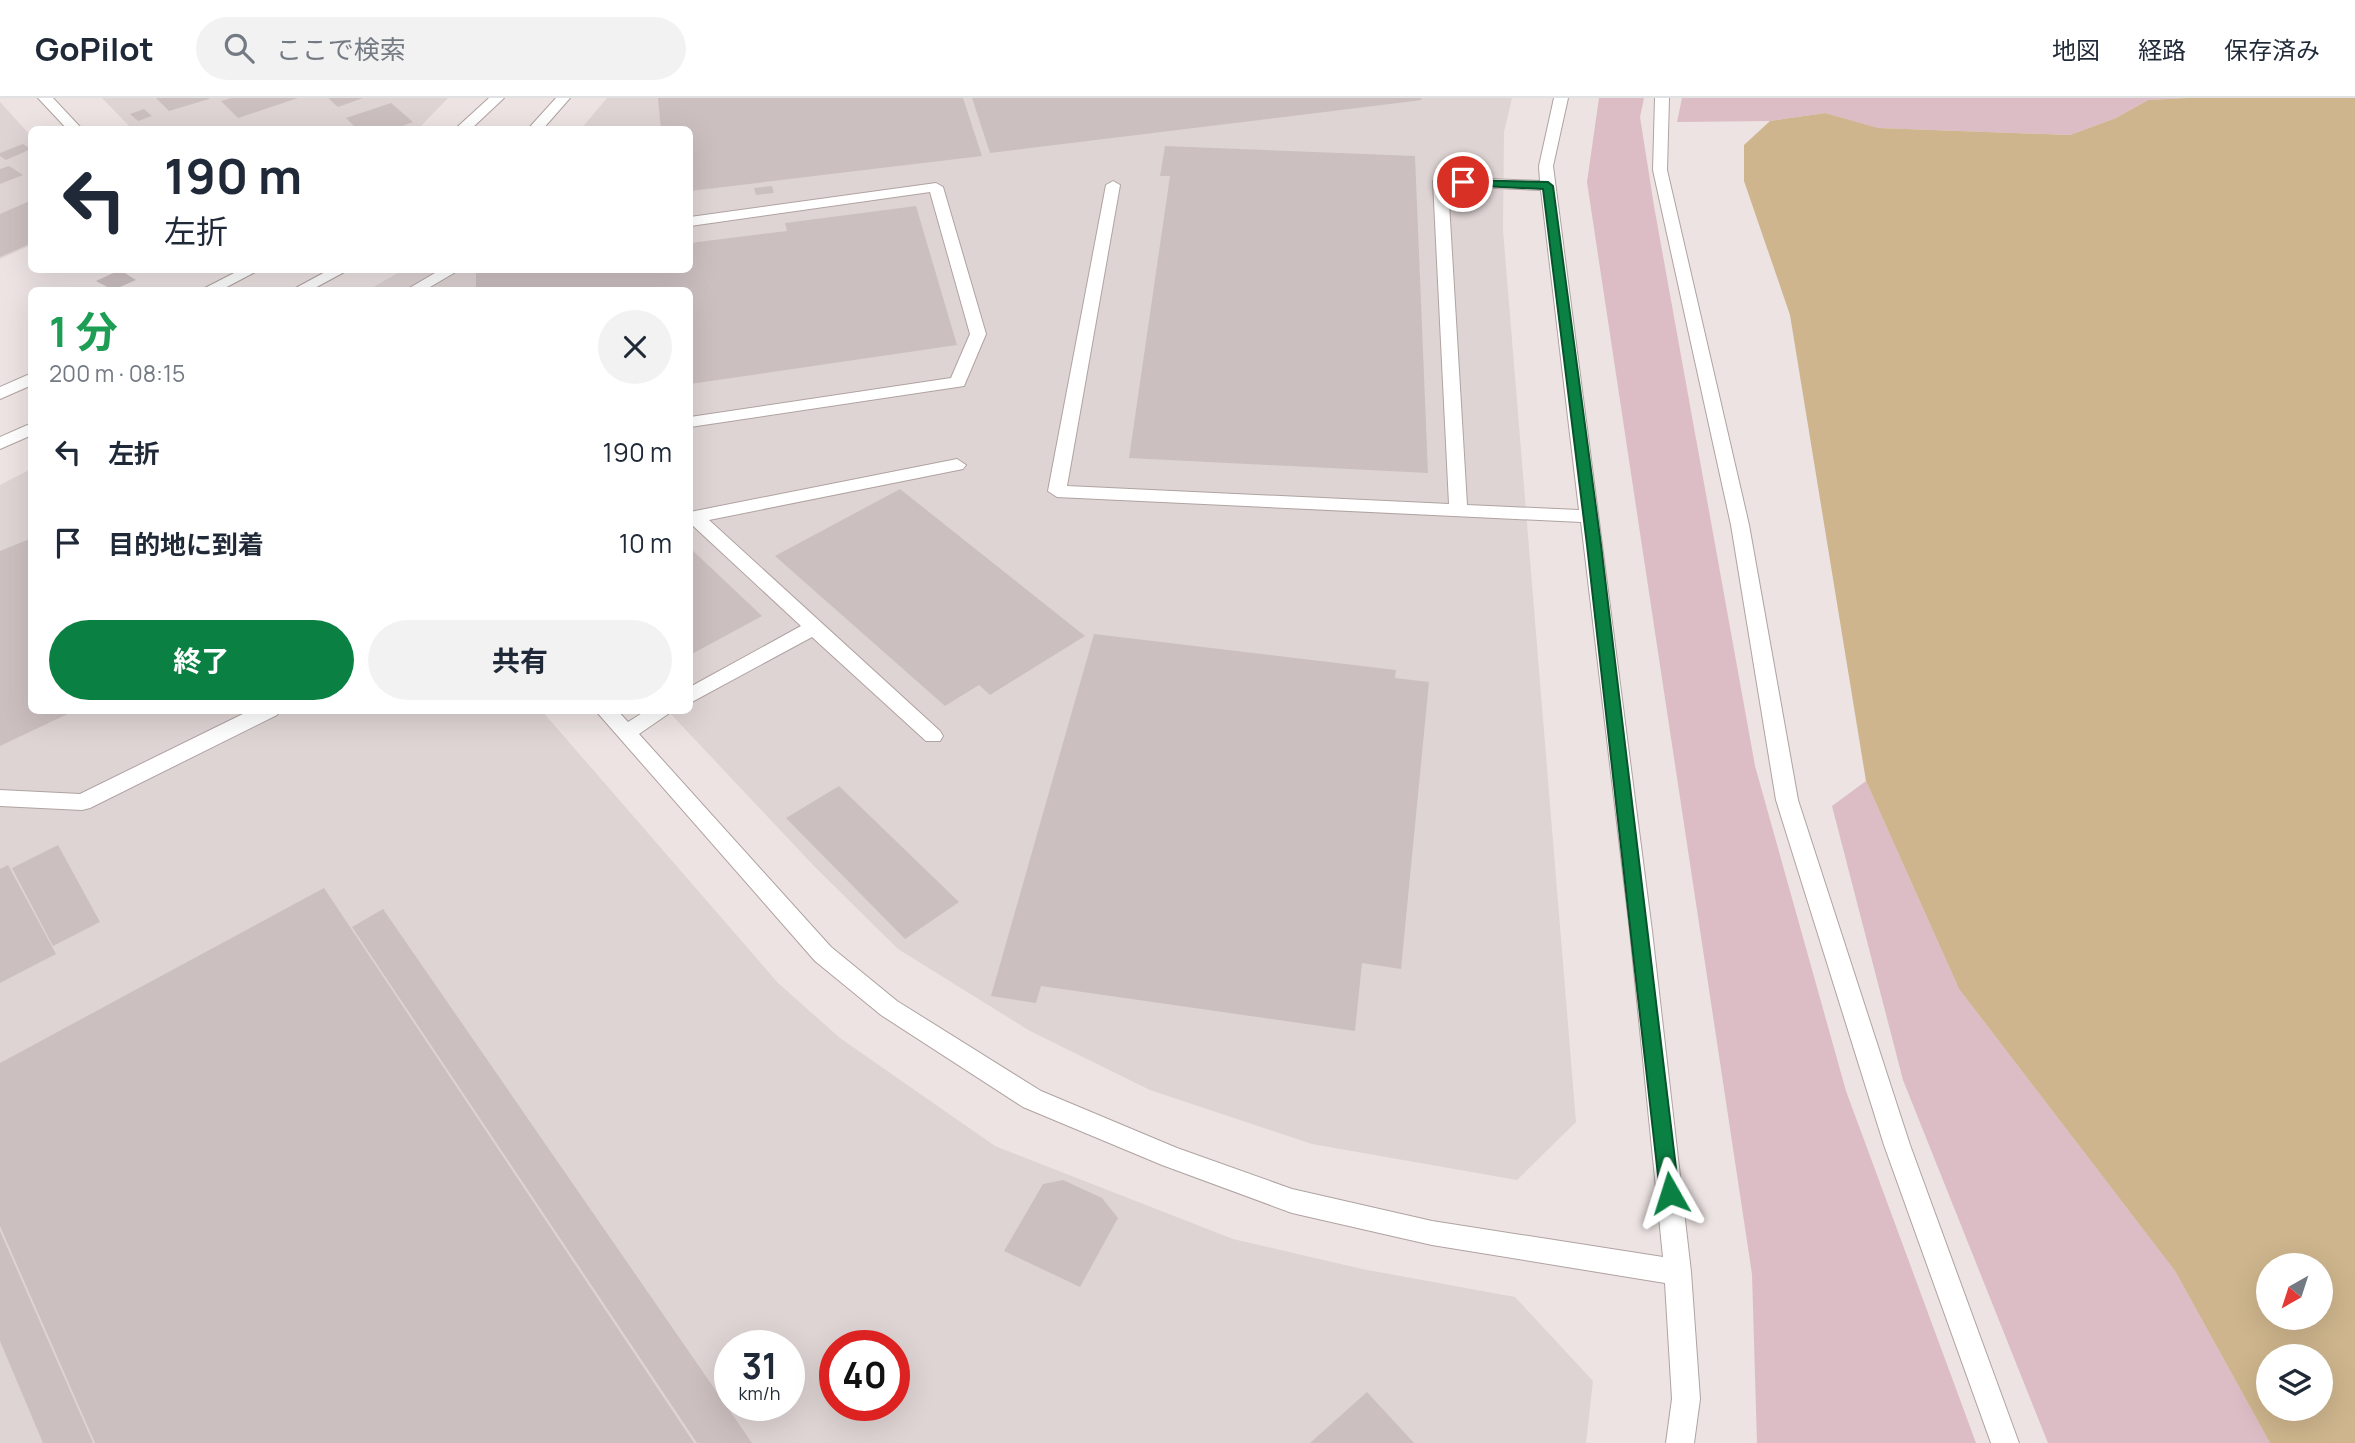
<!DOCTYPE html>
<html lang="ja">
<head>
<meta charset="utf-8">
<style>
  body { margin:0; font-family:Manrope,"Noto Sans JP",sans-serif; background:#f2f2f3; color:#1f2937; height:100vh; display:flex; flex-direction:column; font-size:26px; white-space:nowrap }
  * { box-sizing:border-box; margin:0 }
  p { font-size:23px; color:#747a83 }
  .icon { flex:none; width:38px; height:38px; fill:none; stroke:currentColor; stroke-width:2; stroke-linecap:round; stroke-linejoin:round }
  .map { position:relative; flex:1; overflow:hidden }
  .details { position:absolute; left:28px; top:189px; width:665px; height:427px; display:flex; flex-direction:column; background:#fff; border-radius:10px; box-shadow:0 7px 28px #0002 }
  .details>* { flex:none }
  .hud { position:absolute; left:28px; top:28px; width:665px; height:147px; border-radius:10px; box-shadow:0 7px 28px #0002; background:#fff; color:#1f2937; overflow:hidden }
  .needle { width:46px; rotate:219deg }
  .tools { position:absolute; left:2256px; top:1155px; display:grid; gap:14px }
  .tools a { display:grid; place-items:center; width:77px; height:77px; border-radius:50%; background:#fff; box-shadow:0 7px 28px #0002; font-size:35px }
  .speed { position:absolute; left:714px; top:1232px; display:flex; gap:14px; font-size:35px; font-weight:700; text-align:center }
  .speed>* { display:grid; place-content:center; width:91px; height:91px; border-radius:50%; background:#fff; box-shadow:0 7px 28px #0002; line-height:1 }
  .speed small { font-size:18px; font-weight:400 }
  .speed .limit { border:10px solid #d22; background:#fff; color:#111 }
  .pin { position:absolute; display:grid; place-items:center; width:60px; height:60px; color:#fff; margin:-30px; border:4px solid #fff; border-radius:50%; box-shadow:0 2px 7px #0007 }
  .me { position:absolute; width:77px; margin:-38px; rotate:354deg; stroke-linejoin:round; filter:drop-shadow(0 0 5px #0008) }
  .turn { display:flex; align-items:center; gap:24px; height:147px; padding:0 21px; font-size:32px }
  .turn .icon { width:91px; height:91px; stroke-width:2.5 }
  .turn b { display:block; font-size:49px; line-height:60px }
  .round { display:grid; place-items:center; flex:none; width:74px; height:74px; border-radius:37px; background:#f2f2f3 }
  .overview { display:flex; align-items:center; justify-content:space-between; height:119px; padding:0 21px }
  h1 { font-size:42px; font-weight:700; line-height:52px; color:#1e9e55 }
  .primary-button { display:flex; gap:14px; margin-top:auto; padding:14px 21px }
  .primary-button a { flex:1; height:80px; border-radius:42px; background:#0b8043; color:#fff; font-size:28px; font-weight:700; line-height:80px; text-align:center }
  .primary-button a+a { background:#f2f2f3; color:#1f2937 }
  ul { padding:0; list-style:none }
  li { display:flex; align-items:center; gap:21px; height:91px; padding:0 21px }
  li div { flex:1 }
  li b { display:block; font-size:26px }
  li em { font-style:normal }
  header { display:flex; align-items:center; gap:42px; box-sizing:border-box; height:98px; padding:0 35px; background:#fff; border-bottom:2px solid #e0e1e3 }
  header strong { font-size:33px }
  nav { display:flex; gap:38px; margin-inline-start:auto; font-size:24px }
  .search { width:490px; height:63px; background:#f2f2f3; display:flex; align-items:center; gap:18px; box-sizing:border-box; padding:0 24px; border-radius:38px; color:#747a83; font-size:26px }
  .map>svg:first-child { display:block }
  .built { fill:#dfd4d4; fill-rule:evenodd }
  .green { fill:#dcbcc5 }
  .water { fill:#ceb58d; fill-rule:evenodd }
  .building { fill:#ccbfbf }
  .lines { fill:none; stroke-linecap:round; stroke-linejoin:round }
  .minor-casing { stroke:#b0a3a1; stroke-width:2 }
  .minor { fill:#fff; fill-rule:evenodd }
  .route { fill:#0b8043; stroke:#07532c; stroke-width:2 }
</style>
</head>
<body>
<header>
<strong>GoPilot</strong>
<div class="search"><svg class="icon" aria-label="search" viewBox="0 0 24 24"><circle cx="10" cy="10" r="6"/><path d="M15 15l6 6"/></svg>ここで検索</div>
<nav><a>地図</a><a>経路</a><a>保存済み</a></nav>
</header>
<div class="map">
<svg width="2355" height="1345" viewBox="0 0 2355 1345">
  <rect width="100%" height="100%" fill="#ece3e2"/>
  <g class="built">
    <polygon points="102,0 448,0 417,32 132,31"/>
    <polygon points="607,0 1512,0 1504,34 1503,132 1576,1024 1517,1082 1312,1046 1150,992 1030,933 898,851 814,768 668,613 690,612 690,192 368,192 403,172 690,172 690,32 581,31"/>
    <polygon points="0,4 32,39 31,147 0,161"/>
    <path d="M 31,371 L 32,612 L 542,613 L 778,885 L 840,940 L 995,1048 L 1233,1141 L 1362,1171 L 1515,1199 L 1593,1283 L 1586,1345 L 0,1345 L 0,387 ZM 730,1248 L 789,1248 L 789,1307 L 730,1307 ZM 835,1248 L 894,1248 L 894,1307 L 835,1307 Z"/>
  </g>
  <g class="green">
    <polygon points="1599,0 1644,0 1640,19 1654,108 1755,668 1846,993 1976,1345 1757,1345 1752,1176 1587,84"/>
    <polygon points="1682,0 2188,0 2148,2 2116,20 2070,37 1877,30 1825,15 1770,23 1677,24"/>
    <polygon points="1866,683 1959,891 2175,1173 2270,1345 2048,1345 1903,982 1832,708"/>
  </g>
  <path class="water" d="M 2188,0 L 2355,0 L 2355,1345 L 2270,1345 L 2175,1173 L 1959,891 L 1866,683 L 1790,217 L 1744,83 L 1744,47 L 1770,23 L 1825,15 L 1878,30 L 2070,37 L 2116,20 L 2148,2 ZM 2268,1167 L 2320,1167 L 2320,1220 L 2268,1220 ZM 2268,1258 L 2320,1258 L 2320,1311 L 2268,1311 Z"/>
  <g class="building">
    <polygon points="156,0 209,0 209,1 169,13"/>
    <polygon points="231,0 298,0 238,20 221,3"/>
    <polygon points="328,0 363,0 338,9"/>
    <polygon points="658,0 963,0 982,58 690,93 690,32 661,32"/>
    <polygon points="972,0 1421,0 1422,2 990,55"/>
    <polygon points="391,5 413,24 392,32 358,32 346,20"/>
    <polygon points="144,11 152,18 138,23 130,16"/>
    <polygon points="23,46 31,51 6,62 0,58 0,55"/>
    <polygon points="1165,48 1415,58 1428,375 1129,360 1170,78 1160,78"/>
    <polygon points="9,68 23,77 0,86 0,71"/>
    <polygon points="772,88 774,95 756,97 754,90"/>
    <polygon points="32,102 32,145 0,159 0,116"/>
    <polygon points="916,108 957,247 690,286 690,192 476,192 476,173 491,172 690,172 690,145 787,133 785,125"/>
    <polygon points="120,172 136,182 113,192 96,183"/>
    <polygon points="900,391 1085,538 990,597 979,587 945,608 775,458"/>
    <polygon points="32,440 32,612 76,612 0,648 0,453"/>
    <polygon points="690,450 762,518 690,557"/>
    <polygon points="1094,536 1396,572 1395,580 1429,584 1401,871 1362,865 1355,933 1041,888 1036,905 991,898"/>
    <polygon points="839,688 959,804 905,841 786,720"/>
    <polygon points="58,747 100,824 53,848 12,770"/>
    <polygon points="8,767 56,856 0,885 0,771"/>
    <polygon points="324,790 694,1345 95,1345 0,1128 0,965"/>
    <polygon points="383,811 752,1345 697,1345 352,829"/>
    <polygon points="1063,1082 1102,1100 1118,1120 1080,1189 1004,1153 1043,1086"/>
    <polygon points="0,1133 93,1345 43,1345 0,1243"/>
    <polygon points="1367,1294 1414,1345 1310,1345"/>
  </g>
  <g class="lines">
    <g class="minor-casing">
      <g id="minor">
        <polygon points="38,0 53,0 83,32 68,32"/>
        <polygon points="489,0 504,0 470,32 454,32"/>
        <polygon points="556,0 570,0 542,32 527,32"/>
        <path d="M 1554,0 L 1568,0 L 1553,68 L 1652,833 L 1691,1174 L 1700,1301 L 1694,1345 L 1666,1345 L 1672,1301 L 1665,1185 L 1432,1147 L 1292,1115 L 1162,1067 L 1023,1009 L 881,917 L 815,863 L 595,612 L 617,612 L 628,624 L 647,612 L 674,612 L 639,636 L 831,849 L 897,903 L 1041,993 L 1177,1050 L 1292,1091 L 1432,1123 L 1663,1159 L 1630,833 L 1581,424 L 1057,399 L 1048,393 L 1106,87 L 1113,83 L 1120,87 L 1067,388 L 1449,406 L 1433,83 L 1440,79 L 1540,83 L 1539,68 ZM 1448,88 L 1541,92 L 1579,412 L 1467,407 Z"/>
        <polygon points="1655,0 1669,0 1667,72 1749,427 1798,702 1910,1047 2019,1345 1991,1345 1884,1047 1776,702 1731,427 1653,72"/>
        <polygon points="936,85 943,89 986,236 964,288 690,329 690,319 951,280 970,236 930,94 690,128 690,119"/>
        <polygon points="240,172 259,172 221,192 201,192"/>
        <polygon points="329,172 348,172 311,192 292,192"/>
        <polygon points="440,172 459,172 425,192 406,192"/>
        <polygon points="32,275 32,287 0,301 0,289"/>
        <polygon points="32,325 32,337 0,351 0,339"/>
        <polygon points="957,361 966,367 963,371 709,422 940,633 943,638 940,643 926,643 812,539 690,605 690,589 801,528 690,425 690,414"/>
        <polygon points="251,612 280,612 277,617 90,710 82,712 0,708 0,692 80,696"/>
      </g>
    </g>
    <use href="#minor" class="minor"/>
  </g>
  <polygon class="route" points="1459,82 1548,84 1553,88 1601,447 1679,1095 1676,1101 1670,1104 1663,1101 1660,1095 1587,447 1543,91 1463,87 1459,87"/>
</svg>
<div class="tools">
<a><svg class="needle" viewBox="-14 -14 28 28"><path d="M0-13l5 13h-10z" fill="#e53935"/><path d="M0 13l5-13h-10z" fill="#747a83"/></svg></a>
<a><svg class="icon" aria-label="layers" viewBox="0 0 24 24"><path d="M12 4l9 5-9 5-9-5zM3 14l9 5 9-5"/></svg></a>
</div>
<div class="speed"><div>31<small>km/h</small></div><div class="limit">40</div></div>
<div class="pin" style="left:1463px;top:84px;background:#d93025"><svg class="icon" aria-label="arrive" viewBox="0 0 24 24"><path d="M6 21V4h12l-3 4 3 4H6"/></svg></div>
<svg class="me" style="left:1670px;top:1095px" viewBox="-20 -20 40 40"><path d="M0-17L14 15 0 8-14 15z" fill="#0b8043" stroke="#fff" stroke-width="4"/></svg>
<div class="hud">
<div class="turn"><svg class="icon" aria-label="left" viewBox="0 0 24 24"><path d="M17 20v-9H6M10 6l-5 5 5 5"/></svg><div><b>190 m</b>左折</div></div>
</div>
<section class="details">
<div class="overview"><div><h1>1 分</h1><p>200 m · 08:15</p></div><a class="round"><svg class="icon" aria-label="close" viewBox="0 0 24 24"><path d="M6 6l12 12M18 6L6 18"/></svg></a></div>
<ul>
<li><svg class="icon" aria-label="left" viewBox="0 0 24 24"><path d="M17 20v-9H6M10 6l-5 5 5 5"/></svg><div><b>左折</b></div><em>190 m</em></li>
<li><svg class="icon" aria-label="arrive" viewBox="0 0 24 24"><path d="M6 21V4h12l-3 4 3 4H6"/></svg><div><b>目的地に到着</b></div><em>10 m</em></li>
</ul>
<div class="primary-button"><a>終了</a><a>共有</a></div>
</section>
</div>
</body>
</html>
